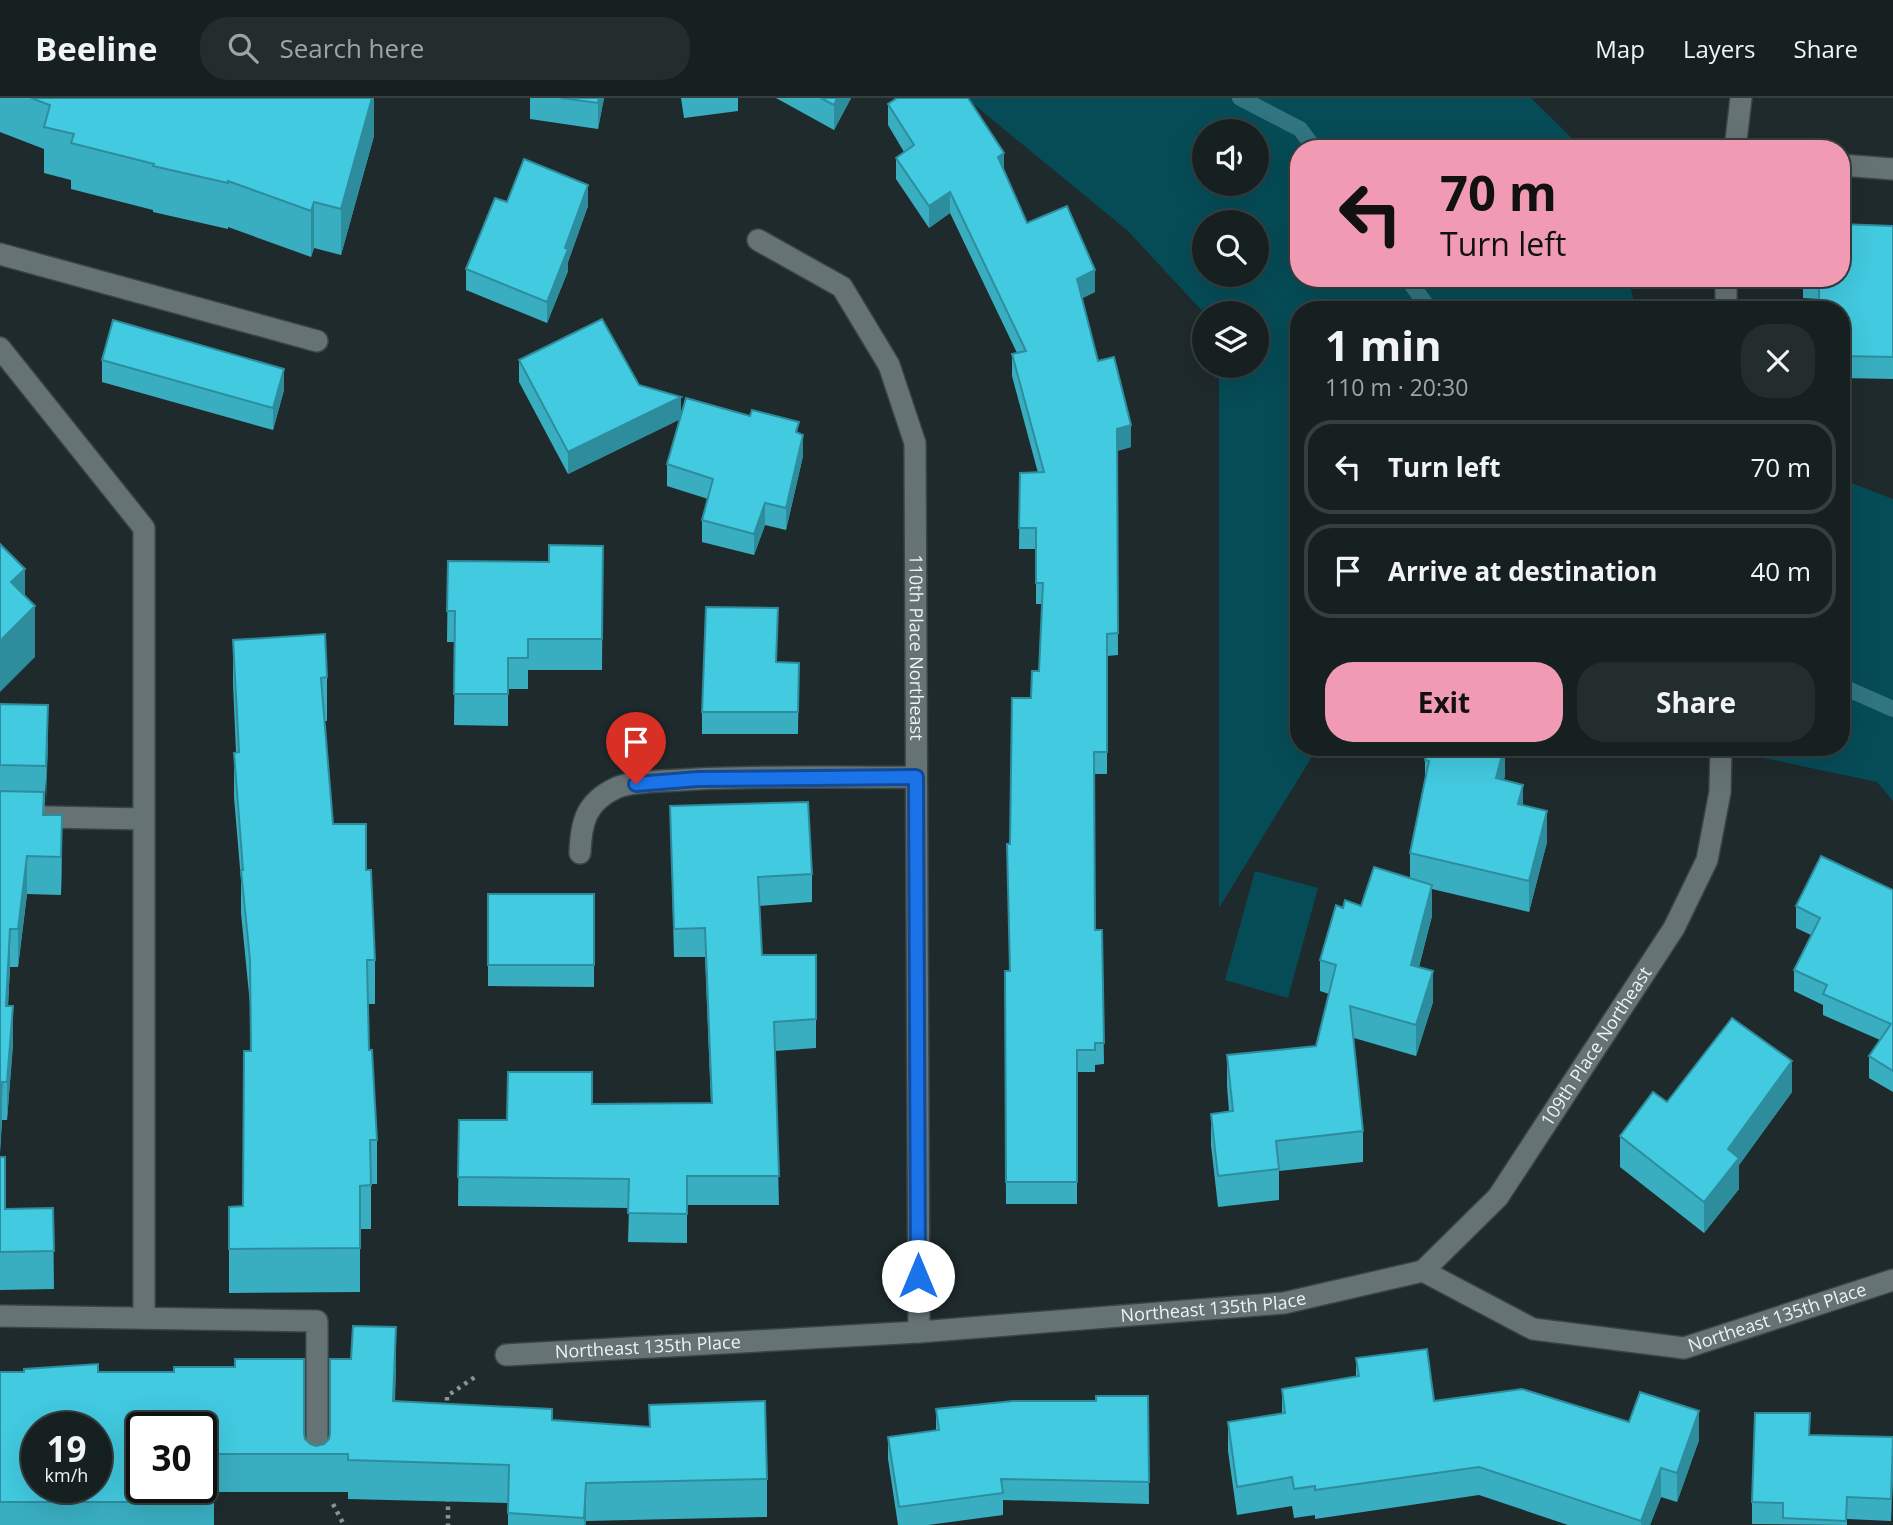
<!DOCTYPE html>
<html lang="en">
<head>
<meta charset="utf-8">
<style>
  body { margin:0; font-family:"Open Sans",sans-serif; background:#242d2e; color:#f1f3f6; height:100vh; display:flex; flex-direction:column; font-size:26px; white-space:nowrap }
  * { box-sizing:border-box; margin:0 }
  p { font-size:23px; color:#9ea3a5 }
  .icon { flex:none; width:38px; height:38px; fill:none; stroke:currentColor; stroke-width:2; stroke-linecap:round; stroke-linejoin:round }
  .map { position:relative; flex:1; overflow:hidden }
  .side { position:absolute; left:1290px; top:203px; width:560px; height:455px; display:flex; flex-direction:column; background:#172021; border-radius:28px; box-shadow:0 7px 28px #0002,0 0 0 2px #363e3f }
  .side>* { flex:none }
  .top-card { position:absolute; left:1290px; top:42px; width:560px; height:147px; border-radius:28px; box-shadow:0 7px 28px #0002,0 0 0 2px #363e3f; background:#f19ab3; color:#111; overflow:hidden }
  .tools { position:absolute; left:1192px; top:21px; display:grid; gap:14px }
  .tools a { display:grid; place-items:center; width:77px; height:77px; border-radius:50%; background:#172021; box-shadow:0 7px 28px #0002,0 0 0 2px #363e3f; font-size:35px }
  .speed { position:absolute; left:21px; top:1314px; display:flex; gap:14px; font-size:35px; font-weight:700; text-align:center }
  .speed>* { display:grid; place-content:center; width:91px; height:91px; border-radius:50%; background:#172021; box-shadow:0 7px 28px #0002,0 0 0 2px #363e3f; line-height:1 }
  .speed small { font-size:18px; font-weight:400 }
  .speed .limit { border:4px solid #111; border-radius:10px; background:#fff; color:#111 }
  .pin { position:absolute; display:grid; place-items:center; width:60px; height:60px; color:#fff; margin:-72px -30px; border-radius:50% 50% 50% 0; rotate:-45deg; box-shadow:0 0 7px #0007 }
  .pin .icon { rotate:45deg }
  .me { position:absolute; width:77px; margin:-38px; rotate:0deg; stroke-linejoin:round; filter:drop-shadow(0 0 5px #0008) }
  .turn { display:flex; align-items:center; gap:24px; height:147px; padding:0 35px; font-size:32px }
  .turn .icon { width:91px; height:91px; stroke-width:2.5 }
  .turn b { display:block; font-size:49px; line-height:60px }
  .round { display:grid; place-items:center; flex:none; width:74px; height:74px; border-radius:28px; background:#242d2e }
  .head { display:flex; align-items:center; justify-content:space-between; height:119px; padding:0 35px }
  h1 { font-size:42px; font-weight:700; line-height:52px }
  .action { display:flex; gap:14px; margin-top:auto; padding:14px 35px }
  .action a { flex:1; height:80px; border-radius:28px; background:#f19ab3; color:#111; font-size:28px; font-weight:700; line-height:80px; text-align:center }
  .action a+a { background:#242d2e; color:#f1f3f6 }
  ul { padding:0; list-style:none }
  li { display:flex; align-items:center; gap:21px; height:94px; margin:0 14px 10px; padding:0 21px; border:4px solid #363e3f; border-radius:28px }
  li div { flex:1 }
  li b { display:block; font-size:26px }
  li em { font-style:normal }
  header { display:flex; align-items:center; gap:42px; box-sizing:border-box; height:98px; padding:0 35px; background:#172021; border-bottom:2px solid #363e3f }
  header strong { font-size:33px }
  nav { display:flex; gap:38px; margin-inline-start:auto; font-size:24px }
  .search { width:490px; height:63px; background:#242d2e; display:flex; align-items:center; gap:18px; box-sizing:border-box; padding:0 24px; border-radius:28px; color:#9ea3a5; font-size:26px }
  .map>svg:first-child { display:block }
  .green { fill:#064c57; fill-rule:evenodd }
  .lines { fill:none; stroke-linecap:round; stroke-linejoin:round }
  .stream { stroke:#317581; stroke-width:16 }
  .minor-casing { stroke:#3b4445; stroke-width:24 }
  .path { stroke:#8b9395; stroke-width:4.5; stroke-dasharray:3.5 5; stroke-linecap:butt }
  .minor { stroke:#667375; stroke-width:21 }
  .wall { fill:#39aec1 }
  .shaded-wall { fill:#2e8d9d }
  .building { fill:#42cae0; stroke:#2e8d9d; stroke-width:2; fill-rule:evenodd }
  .route-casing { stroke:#114b97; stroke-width:18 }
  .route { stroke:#1a73e8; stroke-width:12 }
  .labels { text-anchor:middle; stroke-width:7; stroke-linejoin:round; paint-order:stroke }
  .street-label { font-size:18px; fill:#ebf2f4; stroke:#0d1213 }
</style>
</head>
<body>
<header>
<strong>Beeline</strong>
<div class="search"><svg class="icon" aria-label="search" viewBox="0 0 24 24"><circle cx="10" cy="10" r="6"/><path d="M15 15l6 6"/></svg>Search here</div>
<nav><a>Map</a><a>Layers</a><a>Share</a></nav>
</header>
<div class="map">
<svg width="1893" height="1427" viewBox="0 0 1893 1427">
  <rect width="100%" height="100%" fill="#1f2a2c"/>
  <g class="green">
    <path d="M 966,0 L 1531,0 L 1583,51 L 1298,51 L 1298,180 L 1628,180 L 1636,212 L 1298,212 L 1298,649 L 1318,649 L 1219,810 L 1219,268 L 1256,268 L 1256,215 L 1204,215 L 1128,133 ZM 1204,33 L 1256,33 L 1256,86 L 1204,86 ZM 1204,124 L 1256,124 L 1256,177 L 1204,177 Z"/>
    <polygon points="1841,381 1893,401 1893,703 1877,684 1712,649 1841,649"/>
    <polygon points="1255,773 1318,790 1288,900 1225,882"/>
  </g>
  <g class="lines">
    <g class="stream">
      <polyline points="1240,0 1300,31 1315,51"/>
      <polyline points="1407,180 1430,212"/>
      <polyline points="1841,588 1893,611"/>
    </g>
    <g class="minor-casing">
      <g id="minor">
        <polyline points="1735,51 1741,0"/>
        <polyline points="1841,67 1893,71"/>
        <path id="s1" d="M 758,142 L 842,189 L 889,267 L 915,345 L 919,1234"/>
        <polyline points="0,156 317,243"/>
        <polyline points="1726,212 1726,180"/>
        <polyline points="0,250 144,430 144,1220"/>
        <polyline points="0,718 143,721"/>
        <path d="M 580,755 C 581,724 586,704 616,690 C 630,683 664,683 680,682 C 758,677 838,680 916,679"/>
        <path id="s2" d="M 1423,1173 L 1498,1099 L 1674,830 L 1707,762 L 1720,694 L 1721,649"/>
        <polyline points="0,1218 317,1223 317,1373"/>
        <path id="s3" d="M 506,1257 L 919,1234 L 1284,1205 L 1423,1173 L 1533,1231 L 1684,1250 L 1893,1182"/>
      </g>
    </g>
    <g class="path">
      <polyline points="447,1311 447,1298 478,1277"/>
      <polyline points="448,1400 448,1427"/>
      <polyline points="333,1406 344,1427"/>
    </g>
    <use href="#minor" class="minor"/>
  </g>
  <g class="wall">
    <polygon points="0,0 374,0 374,38 341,157 314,150 311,159 228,129 228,131 153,114 153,112 71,91 71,82 44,75 44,51 0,34"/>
    <polygon points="530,0 604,0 598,31 530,21"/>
    <polygon points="681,0 738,0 738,13 684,20"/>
    <polygon points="776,0 851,0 834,32"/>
    <polygon points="888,6 1004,74 1027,125 1095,194 1082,200 1098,263 1131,349 1117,353 1118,557 1107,558 1107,676 1094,676 1095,832 1102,832 1104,966 1095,967 1095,974 1077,974 1077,1106 1006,1106 1005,873 1010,873 1010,746 1031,600 1039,573 1042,506 1036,506 1036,451 1019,451 1020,375 1038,375 1012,278 1012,256 1017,255 950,115 929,130 896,81 896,60 904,54 888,27"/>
    <polygon points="507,104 588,108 568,164 568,173 547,225 466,192 466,171"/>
    <polygon points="1893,128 1893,281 1841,280 1841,212 1819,212 1819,201 1803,200 1803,180 1841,180"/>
    <polygon points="102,262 284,292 273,332 102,284"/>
    <polygon points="519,262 639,287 681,316 799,335 803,358 786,432 765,427 754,457 702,444 702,422 708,401 667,388 667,366 680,321 568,376 519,284"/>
    <polygon points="603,448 602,572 528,572 528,591 508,591 508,628 454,627 455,544 447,544 448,463 549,464"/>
    <polygon points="233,542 327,579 327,623 324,623 333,726 366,772 375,862 375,906 368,906 369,952 377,1042 377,1086 371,1086 371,1131 360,1131 360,1194 229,1195 229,1109 243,1108 250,953 250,906 241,815 241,782 234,699 234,655 236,654 233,586"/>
    <polygon points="777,564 799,565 798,636 702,636 702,614"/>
    <polygon points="0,606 48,645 44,717 62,755 61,797 27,796 18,869 10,869 8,908 13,946 7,1022 2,1022 0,1054"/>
    <polygon points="1505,649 1505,677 1504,682 1547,744 1529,814 1432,791 1432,818 1419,869 1433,904 1416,958 1354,940 1363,1033 1363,1064 1279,1073 1279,1102 1218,1109 1211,1047 1211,1016 1229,1013 1227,988 1227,957 1316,948 1329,896 1320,893 1320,862 1343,810 1361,808 1410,780 1410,755 1425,680 1425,662"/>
    <polygon points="670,708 812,776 812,804 759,808 762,857 816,857 816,950 775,953 779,1107 687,1107 687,1145 628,1144 629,1110 458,1108 459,1022 507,1022 711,1005 705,859 674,859"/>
    <polygon points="1893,792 1893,994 1869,980 1869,958 1880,942 1823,917 1823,907 1794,893 1794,872 1811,837 1796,830 1796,808"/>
    <polygon points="488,796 594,796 594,889 488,888"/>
    <polygon points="1792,994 1739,1067 1739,1091 1704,1135 1620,1069 1620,1038 1667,1004"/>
    <polygon points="0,1059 5,1111 53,1110 54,1191 0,1192"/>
    <polygon points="1356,1260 1434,1303 1629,1324 1699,1342 1677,1404 1661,1399 1650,1427 1568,1427 1479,1397 1315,1421 1315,1417 1294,1420 1292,1408 1237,1417 1228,1353 1228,1324 1282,1316 1282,1291 1356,1279"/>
    <polygon points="396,1267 395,1303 552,1322 767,1381 767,1419 586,1423 586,1427 508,1427 508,1405 348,1401 348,1394 214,1394 214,1427 0,1427 0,1274 98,1274 304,1336 305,1341 310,1346 316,1348 324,1346"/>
    <polygon points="1148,1298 1149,1406 1003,1402 1003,1417 928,1427 898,1427 888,1361 888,1339 936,1333 936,1311 1096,1303"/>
    <polygon points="1810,1337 1893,1339 1891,1423 1847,1421 1847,1427 1752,1426 1752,1404"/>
  </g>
  <g class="shaded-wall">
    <polygon points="372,0 374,0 374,38 341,157 341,111"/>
    <polygon points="599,0 604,0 598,31 598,5"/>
    <polygon points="837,0 851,0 834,32 834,7"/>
    <polygon points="1004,55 1004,76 998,59"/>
    <polygon points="588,87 588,108 568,164 568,173 547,225 547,204"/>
    <polygon points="950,94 950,115 929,130 929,108"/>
    <polygon points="314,104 314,150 311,159 311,113"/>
    <polygon points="1095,172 1095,194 1077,203 1077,181"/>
    <polygon points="284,271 284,292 273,332 273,310"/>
    <polygon points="681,299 681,321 568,376 568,354"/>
    <polygon points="1131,327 1131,349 1117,353 1117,331"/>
    <polygon points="803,337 803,358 786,432 786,410"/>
    <polygon points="765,405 765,427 754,457 754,436"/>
    <polygon points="25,471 25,519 35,508 35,559 0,594 0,543 11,484"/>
    <polygon points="48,607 48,645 46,706 46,668"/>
    <polygon points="1504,649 1505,649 1505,677 1496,711 1496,680"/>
    <polygon points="1523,687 1523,718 1518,706"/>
    <polygon points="1547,713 1547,744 1529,814 1529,783"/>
    <polygon points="62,717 62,755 61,797 61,759"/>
    <polygon points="27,758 27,796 18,869 18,831"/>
    <polygon points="1432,787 1432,818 1411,898 1411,867"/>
    <polygon points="10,831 10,869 6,946 6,908"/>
    <polygon points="1433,873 1433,904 1416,958 1416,927"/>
    <polygon points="13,908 13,946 7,1022 7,984"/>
    <polygon points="1792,963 1792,994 1739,1067 1739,1091 1704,1135 1704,1104 1728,1051"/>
    <polygon points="2,984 2,1022 0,1054 0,1016"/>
    <polygon points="396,1229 396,1267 393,1341 393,1303"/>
    <polygon points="1699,1313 1699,1342 1677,1404 1677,1375"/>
    <polygon points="1893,1359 1893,1381 1891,1423 1891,1401"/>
    <polygon points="1661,1370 1661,1399 1650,1427 1641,1427 1641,1423"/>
    <polygon points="586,1385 586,1427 584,1427"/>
  </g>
  <g class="building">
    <polygon points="31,0 372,0 341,111 314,104 311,113 228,83 228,85 153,68 154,66 71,45 74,36 44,29 50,7"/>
    <polygon points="561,0 599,0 598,5"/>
    <polygon points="821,0 837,0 834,7"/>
    <polygon points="897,0 968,0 1004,55 998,59 1027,125 1067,108 1095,172 1077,181 1098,263 1114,259 1131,327 1117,331 1118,535 1107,536 1107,654 1094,654 1095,832 1102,832 1104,945 1095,945 1095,952 1077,952 1077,1084 1006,1084 1005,873 1010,873 1007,746 1010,746 1012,600 1031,600 1032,573 1039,573 1043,485 1036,485 1036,430 1019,430 1020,375 1044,374 1012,256 1026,253 950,94 929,108 896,60 914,47 888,6"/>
    <polygon points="524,61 588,87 565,150 568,151 547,204 466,171 495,100 507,104"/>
    <polygon points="1841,126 1893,128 1893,259 1841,258 1841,212 1825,212 1825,209 1819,209 1819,180 1841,180"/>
    <polygon points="602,221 639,287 681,299 568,354 519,262"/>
    <polygon points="113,222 284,271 273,310 102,262"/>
    <polygon points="686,300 750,318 752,312 799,324 796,334 803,337 786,410 765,405 754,436 702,422 713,381 667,366"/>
    <polygon points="0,446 25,471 11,484 35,508 0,543"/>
    <polygon points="549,447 603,448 602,541 528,541 528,560 508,560 508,596 454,596 455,513 447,513 448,463 549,464"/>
    <polygon points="706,509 778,510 776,564 799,565 798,614 702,614"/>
    <polygon points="325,536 327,579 321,580 333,726 366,726 366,772 371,772 375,862 367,862 369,952 372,952 377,1042 370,1042 371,1087 360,1088 360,1150 229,1151 229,1109 243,1108 244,953 251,953 250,862 241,772 243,772 234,655 239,654 233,542"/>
    <polygon points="0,606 48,607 46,668 0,667"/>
    <polygon points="1428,649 1504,649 1496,680 1523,687 1518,706 1547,713 1529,783 1410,755 1429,663 1425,662"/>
    <polygon points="0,693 44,694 43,717 62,717 61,759 27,758 18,831 10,831 6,908 13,908 7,984 2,984 0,1016"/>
    <polygon points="808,704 812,776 758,779 762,857 816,857 816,921 774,924 779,1078 687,1078 687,1116 628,1115 629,1081 458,1079 459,1022 507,1022 508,974 592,974 592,1006 712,1005 705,830 674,831 670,708"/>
    <polygon points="1821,758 1893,792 1893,973 1869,958 1891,926 1823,896 1827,887 1794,872 1820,820 1796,808"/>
    <polygon points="1374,769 1432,787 1411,867 1433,873 1416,927 1350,908 1363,1033 1276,1043 1279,1071 1218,1078 1211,1016 1233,1013 1227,957 1316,948 1336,867 1320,862 1336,807 1343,810 1345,802 1361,808"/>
    <rect x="488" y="796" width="106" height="71"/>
    <polygon points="1732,920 1792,963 1728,1051 1739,1060 1704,1104 1620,1038 1653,994 1667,1004"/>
    <polygon points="0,1059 5,1059 5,1111 53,1110 54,1153 0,1154"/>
    <path d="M 353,1228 L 396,1229 L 393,1303 L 552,1311 L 552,1322 L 650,1329 L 649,1307 L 765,1303 L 767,1381 L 586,1385 L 584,1420 L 508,1415 L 509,1367 L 348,1362 L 348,1356 L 214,1356 L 214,1397 L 185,1397 L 185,1404 L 0,1404 L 0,1274 L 24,1274 L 24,1271 L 98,1266 L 98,1274 L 174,1274 L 174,1269 L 235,1269 L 235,1261 L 304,1261 L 304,1336 L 305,1341 L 310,1346 L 316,1348 L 324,1346 L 329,1341 L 330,1336 L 330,1261 L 351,1261 ZM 37,1330 L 96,1330 L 96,1390 L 37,1390 ZM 142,1330 L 201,1330 L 201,1390 L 142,1390 Z"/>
    <polygon points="1427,1251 1434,1303 1522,1291 1629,1324 1640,1294 1699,1313 1677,1375 1661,1370 1641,1423 1479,1369 1315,1392 1315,1388 1294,1391 1292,1379 1237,1389 1228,1324 1285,1315 1282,1291 1359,1278 1356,1260"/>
    <polygon points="1096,1298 1148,1298 1149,1384 1001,1381 1003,1395 899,1409 888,1339 939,1332 936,1311 1013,1303 1096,1303"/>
    <polygon points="1755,1315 1810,1315 1809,1337 1893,1339 1891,1401 1847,1399 1846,1423 1783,1420 1783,1405 1752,1404"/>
  </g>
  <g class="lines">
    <g class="route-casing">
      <polyline id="route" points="636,686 698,681 916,679 918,1178"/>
    </g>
    <use href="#route" class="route"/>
  </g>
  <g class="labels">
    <g class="street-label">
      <text dy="6" stroke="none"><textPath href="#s1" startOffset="474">110th Place Northeast</textPath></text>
      <text dy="6" stroke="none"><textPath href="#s2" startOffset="285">109th Place Northeast</textPath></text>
      <text dy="6" stroke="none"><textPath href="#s3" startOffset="709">Northeast 135th Place</textPath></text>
      <text dy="6" stroke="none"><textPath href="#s3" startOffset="1297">Northeast 135th Place</textPath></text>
      <text dy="6" stroke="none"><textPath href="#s3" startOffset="142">Northeast 135th Place</textPath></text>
    </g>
  </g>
</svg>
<div class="tools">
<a><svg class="icon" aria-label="sound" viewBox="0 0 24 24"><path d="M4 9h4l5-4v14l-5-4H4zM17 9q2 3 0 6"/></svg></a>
<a><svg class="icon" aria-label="search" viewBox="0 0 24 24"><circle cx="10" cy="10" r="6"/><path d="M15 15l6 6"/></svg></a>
<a><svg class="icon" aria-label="layers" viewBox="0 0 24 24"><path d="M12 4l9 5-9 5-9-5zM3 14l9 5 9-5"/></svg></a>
</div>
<div class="speed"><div>19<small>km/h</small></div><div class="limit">30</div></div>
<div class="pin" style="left:636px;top:686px;background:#d93025"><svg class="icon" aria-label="arrive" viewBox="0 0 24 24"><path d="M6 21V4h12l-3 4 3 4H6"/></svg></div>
<svg class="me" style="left:918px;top:1178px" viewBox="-20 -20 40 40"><circle r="19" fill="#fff"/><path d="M0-13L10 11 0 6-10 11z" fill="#1a73e8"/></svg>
<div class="top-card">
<div class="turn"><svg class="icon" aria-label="left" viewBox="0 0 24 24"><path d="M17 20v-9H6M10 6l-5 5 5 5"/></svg><div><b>70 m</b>Turn left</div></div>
</div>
<section class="side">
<div class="head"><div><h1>1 min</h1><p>110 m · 20:30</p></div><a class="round"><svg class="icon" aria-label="close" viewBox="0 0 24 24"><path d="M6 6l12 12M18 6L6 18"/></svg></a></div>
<ul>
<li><svg class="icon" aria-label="left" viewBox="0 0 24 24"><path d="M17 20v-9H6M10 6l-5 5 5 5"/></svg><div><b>Turn left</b></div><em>70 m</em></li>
<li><svg class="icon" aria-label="arrive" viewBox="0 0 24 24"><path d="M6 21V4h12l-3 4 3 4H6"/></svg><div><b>Arrive at destination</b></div><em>40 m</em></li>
</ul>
<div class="action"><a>Exit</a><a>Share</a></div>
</section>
</div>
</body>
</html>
